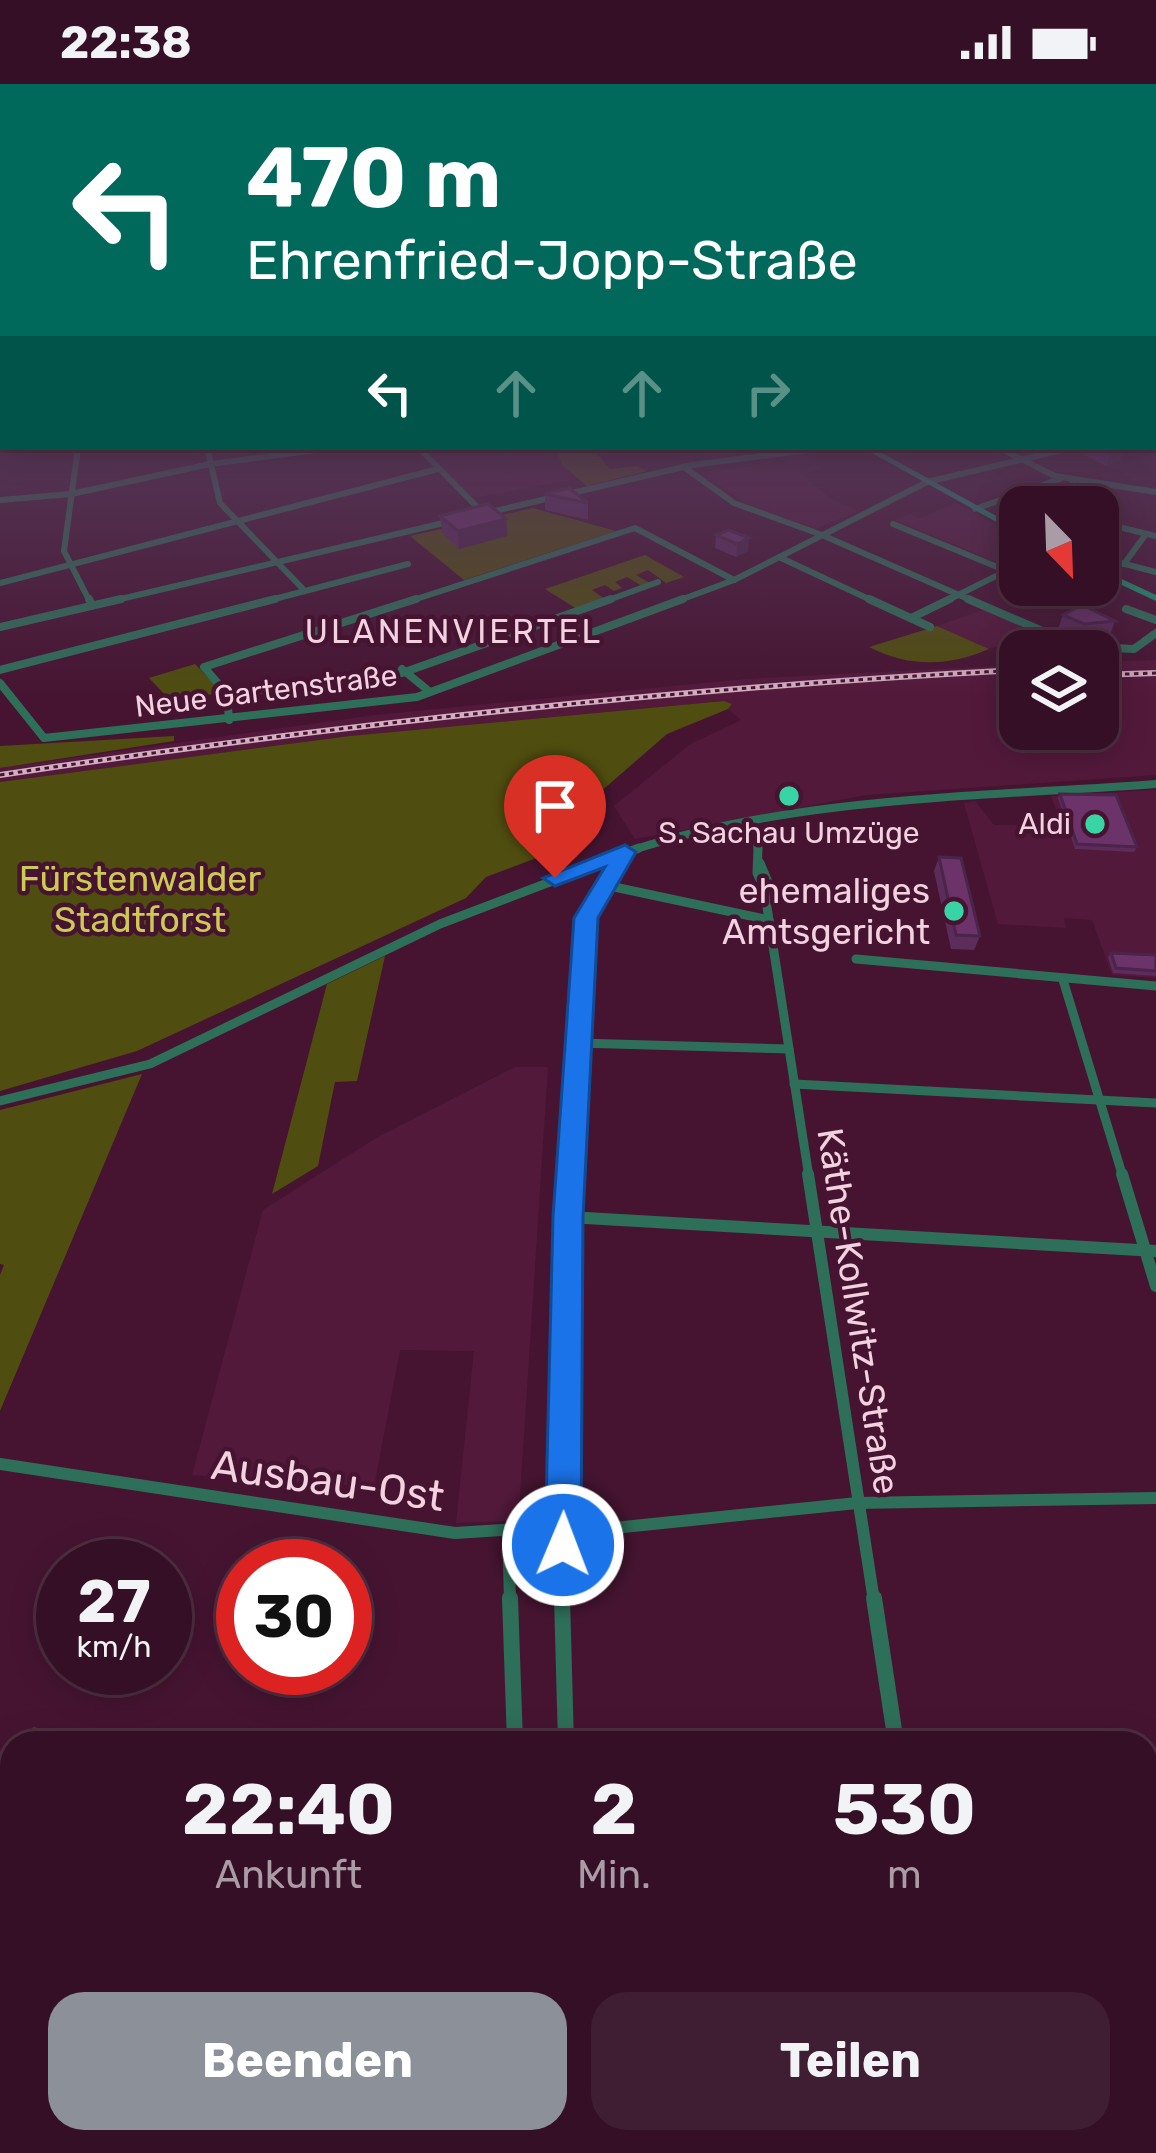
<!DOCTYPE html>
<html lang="de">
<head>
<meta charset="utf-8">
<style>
  body { margin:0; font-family:Rubik,sans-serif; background:#3f1d32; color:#f1f3f6; height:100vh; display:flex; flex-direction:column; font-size:45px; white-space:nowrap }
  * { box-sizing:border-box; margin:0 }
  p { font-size:39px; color:#a99ca7 }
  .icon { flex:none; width:66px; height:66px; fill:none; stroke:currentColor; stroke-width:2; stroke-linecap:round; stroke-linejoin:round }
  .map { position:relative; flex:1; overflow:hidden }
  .drawer { position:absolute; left:0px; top:1647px; width:1158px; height:423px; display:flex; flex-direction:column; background:#340f25; border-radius:36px 36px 0 0; box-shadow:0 6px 30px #0003,0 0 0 3px #4e2f42 }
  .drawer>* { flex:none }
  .top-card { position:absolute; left:0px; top:0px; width:1158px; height:366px; box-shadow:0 6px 30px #0003,0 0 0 3px #4e2f42; background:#00695c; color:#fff; overflow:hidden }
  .needle { width:78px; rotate:157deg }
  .fabs { position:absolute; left:999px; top:402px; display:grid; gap:24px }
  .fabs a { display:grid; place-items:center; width:120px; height:120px; border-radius:24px; background:#340f25; box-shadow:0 6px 30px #0003,0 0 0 3px #4e2f42; font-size:60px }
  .speed { position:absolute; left:36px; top:1455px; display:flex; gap:24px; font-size:60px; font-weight:700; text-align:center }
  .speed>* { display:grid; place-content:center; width:156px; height:156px; border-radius:50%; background:#340f25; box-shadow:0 6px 30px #0003,0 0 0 3px #4e2f42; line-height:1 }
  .speed small { font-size:30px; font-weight:400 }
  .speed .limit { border:18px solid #d22; background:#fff; color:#111 }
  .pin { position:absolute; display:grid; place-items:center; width:102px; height:102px; color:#fff; margin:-123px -51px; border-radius:50% 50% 50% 0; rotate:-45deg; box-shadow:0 0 12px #0007 }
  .pin .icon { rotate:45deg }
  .me { position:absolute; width:132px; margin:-66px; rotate:1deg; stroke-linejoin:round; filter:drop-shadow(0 0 9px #0008) }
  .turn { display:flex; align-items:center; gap:42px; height:252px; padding:0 48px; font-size:54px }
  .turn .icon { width:156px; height:156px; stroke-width:2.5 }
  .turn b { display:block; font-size:84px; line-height:102px }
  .lanes { display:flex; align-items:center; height:114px; padding:0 48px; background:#0003; justify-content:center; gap:60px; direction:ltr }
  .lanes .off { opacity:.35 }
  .eta { display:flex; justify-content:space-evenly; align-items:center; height:204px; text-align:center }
  .eta b { font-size:72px; font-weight:700; line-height:84px }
  .button { display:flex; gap:24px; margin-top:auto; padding:24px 48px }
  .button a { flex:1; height:138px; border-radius:36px; background:#8c9099; color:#fff; font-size:48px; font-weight:700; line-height:138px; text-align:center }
  .button a+a { background:#3f1d32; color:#f1f3f6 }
  .status { display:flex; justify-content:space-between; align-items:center; height:84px; padding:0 60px; background:#340f25; direction:ltr }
  .status svg { height:33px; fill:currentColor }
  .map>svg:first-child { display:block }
  .built { fill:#53193b }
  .green { fill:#4f4d0f }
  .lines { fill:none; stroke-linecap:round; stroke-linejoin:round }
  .street-far4 { stroke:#2e6f59; stroke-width:6 }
  .street-far3 { stroke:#2e6f59; stroke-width:8 }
  .street-far2 { stroke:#2e6f59; stroke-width:9 }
  .street-far1 { stroke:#2e6f59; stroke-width:12 }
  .street { stroke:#2e6f59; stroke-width:16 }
  .secondary { fill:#1a9673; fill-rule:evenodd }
  .rail-casing { stroke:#d2aec0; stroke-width:6 }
  .rail { stroke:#461431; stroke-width:3; stroke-dasharray:4.5; stroke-linecap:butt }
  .wall { fill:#5c2c5b }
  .shaded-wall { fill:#4b244a }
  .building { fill:#6b336a; stroke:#4b244a; stroke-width:3 }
  .route { fill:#1a73e8; stroke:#114b97; stroke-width:3 }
  .poi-dot { fill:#39d4a5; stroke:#461431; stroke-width:4.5 }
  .labels { text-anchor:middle; stroke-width:9; stroke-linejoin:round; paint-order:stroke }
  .far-street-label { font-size:30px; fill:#f2d1e1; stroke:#461431 }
  .far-poi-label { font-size:30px; fill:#f2d1e1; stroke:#461431; text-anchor:end }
  .far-neighbourhood-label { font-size:33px; letter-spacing:3px; fill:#f2d1e1; stroke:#461431 }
  .park-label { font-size:36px; fill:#ccca53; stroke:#461431 }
  .poi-label { font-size:36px; fill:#f2d1e1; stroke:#461431; text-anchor:end }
  .street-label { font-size:36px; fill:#f2d1e1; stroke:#461431 }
  .near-street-label { font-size:42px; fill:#f2d1e1; stroke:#461431 }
</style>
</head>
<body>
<div class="status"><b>22:38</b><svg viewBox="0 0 49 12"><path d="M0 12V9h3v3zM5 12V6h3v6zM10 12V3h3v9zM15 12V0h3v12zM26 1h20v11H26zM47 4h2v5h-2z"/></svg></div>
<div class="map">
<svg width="1156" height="2069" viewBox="0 0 1156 2069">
  <rect width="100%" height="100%" fill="#461431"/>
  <g class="built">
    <polygon points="423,363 555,364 563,382 577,395 473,414"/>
    <polygon points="804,369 820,385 801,390 831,415 858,427 816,445 744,418 701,388 786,378 782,372"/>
    <polygon points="956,419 1020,454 1020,471 1001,480 895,436 909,430 921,434"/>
    <polygon points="985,525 1037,549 989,565 937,542"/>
    <polygon points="1156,576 1156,691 866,711 635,755 614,722 689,661 741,636 728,625 731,621 724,617 350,652 0,698 0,684 375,631 744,595 1020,581 1020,645 1098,645 1098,578"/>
    <polygon points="1156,706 1156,894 1112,891 1092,836 1064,834 1066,844 998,840 964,719 975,717 994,741 1061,740 1051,712"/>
    <polygon points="515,983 548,983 519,1427 506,1437 456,1439 474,1267 400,1266 374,1403 192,1391 263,1126 376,1054"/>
    <polygon points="1146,1709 1156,1709 1156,1932 1146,1931"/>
  </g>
  <g class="green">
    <polygon points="522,363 591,363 610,385 636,382 647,387 587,402 563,382 555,365"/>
    <polygon points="533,424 616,447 464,496 410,452"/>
    <polygon points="645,471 684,493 666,499 648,486 636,491 650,499 642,502 627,493 615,498 622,504 614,507 605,501 592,506 605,515 577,525 545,505"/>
    <path d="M 937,542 L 989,565 C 948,583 908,583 869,563 Z"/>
    <polygon points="195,580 223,609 169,615 149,594"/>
    <polygon points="724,617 732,620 728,625 667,650 584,722 547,770 486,793 466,814 137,967 0,1007 0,698 350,652"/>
    <polygon points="174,652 174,657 0,684 0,662"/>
    <polygon points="385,872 357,997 335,998 318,1082 272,1110 327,900"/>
    <polygon points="142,990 0,1327 0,1191 4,1181 0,1180 0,1026"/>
    <polygon points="33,1643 46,1646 322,1655 322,1659 28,1659"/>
    <polygon points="12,1710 12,2058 341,2058 341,2068 389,2069 0,2069 0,1749"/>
    <polygon points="1146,1962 1156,1963 1156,2069 981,2069 979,2058 1146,2058"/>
  </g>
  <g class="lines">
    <g class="street-far4">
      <polyline points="78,363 64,467 90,518"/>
      <polyline points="207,363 220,419 304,506"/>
      <polyline points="418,363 484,430"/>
      <polyline points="997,363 1055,392 1156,408"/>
      <polyline points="684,383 734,419 822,451 975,518"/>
      <polyline points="1071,395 1084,423"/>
      <polyline points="0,416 71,410 210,380 341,363"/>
      <polyline points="975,425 1060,395"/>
      <polyline points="482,430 692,381 833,363"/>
      <polyline points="1098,438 1156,452"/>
      <polyline points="893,440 1007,487"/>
      <polyline points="779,473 875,518"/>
      <polyline points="1098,473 1156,488"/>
      <polyline points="1124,480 1146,450"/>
      <polyline points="0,499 438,385"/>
      <polyline points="108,518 452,437"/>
      <polyline points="263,518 408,480"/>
      <polyline points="407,518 635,444 734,496"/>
      <polyline points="603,518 658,498"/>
      <polyline points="675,518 734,496 927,398 1075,363"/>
      <polyline points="944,518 1020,480"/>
    </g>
    <g class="street-far3">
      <polyline points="89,515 92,521"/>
      <polyline points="869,515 930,543"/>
      <polyline points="968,515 1077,562 1134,565 1156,549"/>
      <polyline points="1126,525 1156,536"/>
      <polyline points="911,534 950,515"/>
      <polyline points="0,543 121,515"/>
      <polyline points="402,585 430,608"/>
      <polyline points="0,586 275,515"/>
      <polyline points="0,599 44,654 417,613 683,515"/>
      <polyline points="227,610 402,589 611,515"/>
      <polyline points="229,636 227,610 204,583 416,515"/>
      <polyline points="754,736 758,767"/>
      <path d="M 630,767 C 797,712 982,713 1156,700"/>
    </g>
    <g class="street-far2">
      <polyline points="758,764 757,789 764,804"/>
      <polyline points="760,779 768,798 764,804 809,1093"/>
      <polyline points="605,801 769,836"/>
      <polyline points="856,875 1156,902"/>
      <polyline points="1063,896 1123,1093"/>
      <polyline points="578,959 789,965"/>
      <polyline points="794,1000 1156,1019"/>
      <polyline points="0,1017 150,980 440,840 639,764"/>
      <polyline points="570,1093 586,834 625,768"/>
    </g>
    <g class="street-far1">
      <polyline points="808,1090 874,1517"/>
      <polyline points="1122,1090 1156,1202"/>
      <polyline points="568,1133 1156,1167"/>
      <polyline points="0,1380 455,1449 533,1444 565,1449 857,1419 1156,1414"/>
      <polyline points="508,1446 510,1517"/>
      <polyline points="562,1517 571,1090"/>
    </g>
    <g class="street">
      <polyline points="510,1514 515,1659"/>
      <polyline points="562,1514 566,1659"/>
      <polyline points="874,1514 896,1659"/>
      <polyline points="1146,1683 1156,1683"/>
      <polyline points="1146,1947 1156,1948"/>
      <polyline points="527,2058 527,2069"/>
      <polyline points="604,2058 605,2069"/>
      <polyline points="968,2058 970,2069"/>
    </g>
    <g class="secondary">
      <polygon points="861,363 871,363 1020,445 1020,451"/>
      <polygon points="1098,484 1156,511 1156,517 1098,490"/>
    </g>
    <g class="rail-casing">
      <g id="rail">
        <polyline points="1098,591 1156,589"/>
        <path d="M 0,691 C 339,640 678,604 1020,586"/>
      </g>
    </g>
    <use href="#rail" class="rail"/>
  </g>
  <g class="wall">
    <polygon points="1083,363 1126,363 1121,375 1106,382 1083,370"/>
    <polygon points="545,410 588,419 588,436 545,426"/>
    <polygon points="440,432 506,435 507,452 459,465 442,449"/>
    <polygon points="728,446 748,467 736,473 715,464 716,451"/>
    <polygon points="1020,453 1020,473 1001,471 1004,460"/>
    <polygon points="1063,531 1115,537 1110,551 1079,554 1058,545"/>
    <polygon points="1060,710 1137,763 1134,768 1075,765 1058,714"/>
    <polygon points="939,773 980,852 974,866 951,865 934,787"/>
    <polygon points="1111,869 1156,871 1156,892 1113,889 1108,873"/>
  </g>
  <g class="shaded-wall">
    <polygon points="1126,363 1121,375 1106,382 1110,370"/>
    <polygon points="506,435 507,452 459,465 458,447"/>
    <polygon points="749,454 748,467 736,473 737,460"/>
    <polygon points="1055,501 1067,501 1052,509"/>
  </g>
  <g class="building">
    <polygon points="1097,363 1125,363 1110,370"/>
    <polygon points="569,404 588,419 545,410"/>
    <polygon points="488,420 506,435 458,447 440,432"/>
    <polygon points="728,446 749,454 737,460 716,451"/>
    <polygon points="1019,453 1020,461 1004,460"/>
    <polygon points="1082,521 1115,537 1084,540 1063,531"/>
    <polygon points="1060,710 1116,711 1137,763 1077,760"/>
    <polygon points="939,773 961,774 980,852 956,851"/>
    <polygon points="1111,869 1156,871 1156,887 1116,884"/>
  </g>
  <linearGradient id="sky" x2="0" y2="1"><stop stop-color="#260b1b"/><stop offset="0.53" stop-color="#573a5a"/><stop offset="1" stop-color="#573a5a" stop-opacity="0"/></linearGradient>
  <rect width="1156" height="614" fill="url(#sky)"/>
  <polygon class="route" points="625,761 636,768 598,834 583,1133 581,1461 576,1474 563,1479 550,1474 545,1461 553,1133 574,834 605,783 555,802 543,794"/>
  <g class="poi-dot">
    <circle cx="789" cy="712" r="12"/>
    <circle cx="1095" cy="740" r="12"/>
    <circle cx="954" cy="827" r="12"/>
  </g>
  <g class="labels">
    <g class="far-street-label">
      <text transform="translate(266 607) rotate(-7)" y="10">Neue Gartenstraße</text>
    </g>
    <g class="far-poi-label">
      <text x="1071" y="750">Aldi</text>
      <text x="789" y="759" text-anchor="middle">S. Sachau Umzüge</text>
    </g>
    <g class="far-neighbourhood-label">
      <text x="454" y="559">ULANENVIERTEL</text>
    </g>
    <g class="park-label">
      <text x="140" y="807">Fürstenwalder<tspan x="140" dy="41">Stadtforst</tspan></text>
    </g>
    <g class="poi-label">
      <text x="930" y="819">ehemaliges<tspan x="930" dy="41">Amtsgericht</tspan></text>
    </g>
    <g class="street-label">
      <text transform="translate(859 1227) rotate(81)" y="13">Käthe-Kollwitz-Straße</text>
    </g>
    <g class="near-street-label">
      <text transform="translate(328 1396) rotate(8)" y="15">Ausbau-Ost</text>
    </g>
  </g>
</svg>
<div class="fabs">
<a><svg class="needle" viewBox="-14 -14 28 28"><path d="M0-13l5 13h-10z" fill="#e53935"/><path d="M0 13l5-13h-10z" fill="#a99ca7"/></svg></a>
<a><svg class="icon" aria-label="layers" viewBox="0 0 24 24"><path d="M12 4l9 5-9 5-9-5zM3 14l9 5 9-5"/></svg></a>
</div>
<div class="speed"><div>27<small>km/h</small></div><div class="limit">30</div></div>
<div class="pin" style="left:555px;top:794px;background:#d93025"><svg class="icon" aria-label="arrive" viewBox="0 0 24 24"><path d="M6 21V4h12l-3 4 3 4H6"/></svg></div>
<svg class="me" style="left:563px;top:1461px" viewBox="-20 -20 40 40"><circle r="17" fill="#1a73e8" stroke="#fff" stroke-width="3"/><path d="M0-11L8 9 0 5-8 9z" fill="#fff"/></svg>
<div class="top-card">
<div class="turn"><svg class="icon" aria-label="left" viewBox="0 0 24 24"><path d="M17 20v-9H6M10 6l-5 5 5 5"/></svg><div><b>470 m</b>Ehrenfried-Jopp-Straße</div></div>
<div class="lanes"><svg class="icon" aria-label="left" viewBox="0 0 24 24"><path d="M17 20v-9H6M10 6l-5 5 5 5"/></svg><svg class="icon off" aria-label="ahead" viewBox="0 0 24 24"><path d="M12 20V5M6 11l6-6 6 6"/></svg><svg class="icon off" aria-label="ahead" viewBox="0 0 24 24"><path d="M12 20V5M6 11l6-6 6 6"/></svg><svg class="icon off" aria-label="right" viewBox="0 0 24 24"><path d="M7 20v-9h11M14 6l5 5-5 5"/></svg></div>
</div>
<section class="drawer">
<div class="eta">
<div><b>22:40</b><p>Ankunft</p></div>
<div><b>2</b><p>Min.</p></div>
<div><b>530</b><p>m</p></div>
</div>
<div class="button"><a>Beenden</a><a>Teilen</a></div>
</section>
</div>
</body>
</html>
